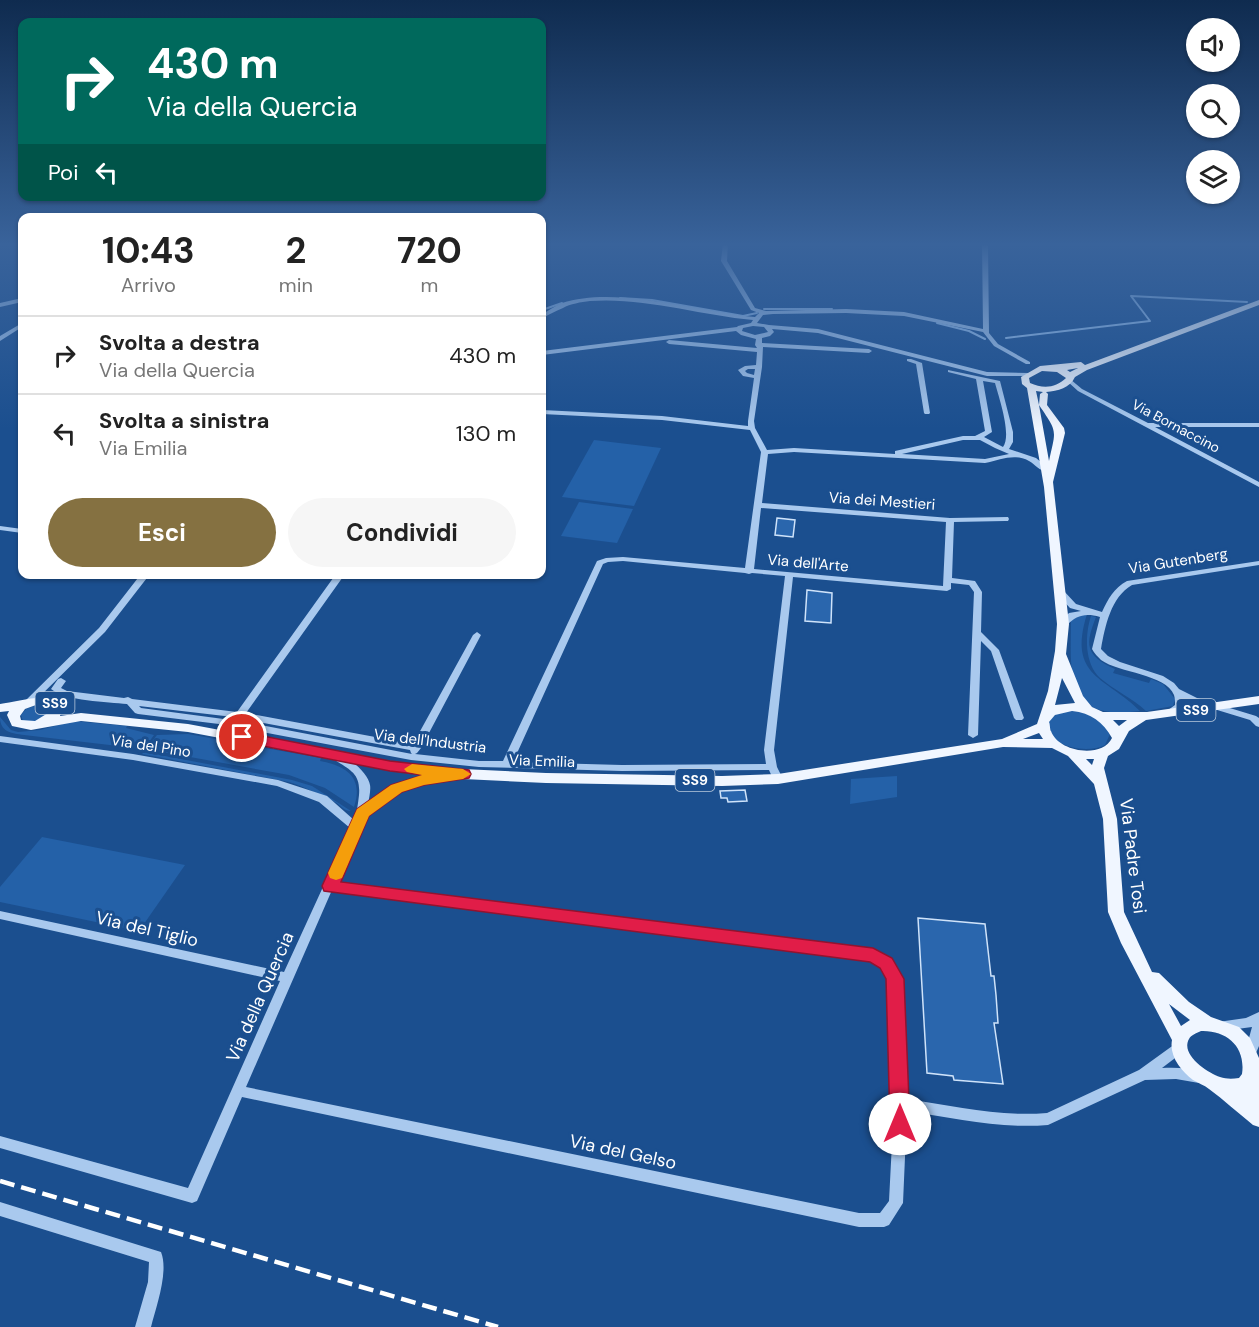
<!DOCTYPE html>
<html lang="it">
<head>
<meta charset="utf-8">
<style>
  body { margin:0; font-family:"DM Sans",sans-serif; background:#f6f6f6; color:#222; height:100vh; display:flex; flex-direction:column; font-size:22px; white-space:nowrap }
  * { box-sizing:border-box; margin:0 }
  p { font-size:20px; color:#767676 }
  .icon { flex:none; width:33px; height:33px; fill:none; stroke:currentColor; stroke-width:2; stroke-linecap:round; stroke-linejoin:round }
  .map { position:relative; flex:1; overflow:hidden }
  .side { position:absolute; left:18px; top:213px; width:528px; height:366px; display:flex; flex-direction:column; background:#fff; border-radius:12px; box-shadow:0 2px 4px #0004 }
  .side>* { flex:none }
  .hud { position:absolute; left:18px; top:18px; width:528px; height:183px; border-radius:12px; box-shadow:0 2px 4px #0004; background:#00695c; color:#fff; overflow:hidden }
  .fabs { position:absolute; left:1186px; top:18px; display:grid; gap:12px }
  .fabs a { display:grid; place-items:center; width:54px; height:54px; border-radius:50%; background:#fff; box-shadow:0 2px 4px #0004; font-size:30px }
  .pin { position:absolute; display:grid; place-items:center; width:51px; height:51px; color:#fff; margin:-26px; border:3px solid #fff; border-radius:50%; box-shadow:0 2px 6px #0007 }
  .me { position:absolute; width:66px; margin:-33px; rotate:0deg; stroke-linejoin:round; filter:drop-shadow(0 0 4px #0008) }
  .turn { display:flex; align-items:center; gap:21px; height:126px; padding:0 30px; font-size:27px }
  .turn .icon { width:78px; height:78px; stroke-width:2.5 }
  .turn b { display:block; font-size:42px; line-height:51px }
  .then { display:flex; align-items:center; height:57px; padding:0 30px; background:#0003; gap:12px; font-size:22px }
  .eta { display:flex; justify-content:space-evenly; align-items:center; height:102px; text-align:center }
  .eta b { font-size:36px; font-weight:700; line-height:42px }
  .action { display:flex; gap:12px; margin-top:auto; padding:12px 30px }
  .action a { flex:1; height:69px; border-radius:36px; background:#857141; color:#fff; font-size:24px; font-weight:700; line-height:69px; text-align:center }
  .action a+a { background:#f6f6f6; color:#222 }
  ul { padding:0; list-style:none }
  li { display:flex; align-items:center; gap:18px; height:78px; padding:0 30px; border-top:2px solid #e0e0e0 }
  li div { flex:1 }
  li b { display:block; font-size:22px }
  li em { font-style:normal }
  .map>svg:first-child { display:block }
  .green { fill:#2461a8 }
  .lines { fill:none; stroke-linecap:round; stroke-linejoin:round }
  .stream { stroke:#9cc4f0; stroke-width:2 }
  .building { fill:#2a66ad; stroke:#cfe3fa; stroke-width:1.5 }
  .minor { fill:#a9c9ee; fill-rule:evenodd }
  .major { fill:#f0f6ff; fill-rule:evenodd }
  .rail { stroke:#fff; stroke-width:4.5; stroke-dasharray:15 7; stroke-linecap:butt }
  .route { fill:#e11d48; stroke:#92132f; stroke-width:1.5 }
  .slow { fill:#f59e0b }
  .labels { text-anchor:middle; stroke-width:6; stroke-linejoin:round; paint-order:stroke }
  .far-street-label { font-size:14px; fill:#fff; stroke:#1b4f8f }
  .shield { fill:#1b4f8f; stroke:#bbcadd; stroke-width:1.5 }
  .shield-label { font-size:14px; font-weight:bold; fill:#fff }
  .street-label { font-size:15px; fill:#fff; stroke:#1b4f8f }
  .near-street-label { font-size:18px; fill:#fff; stroke:#1b4f8f }
</style>
</head>
<body>
<div class="map">
<svg width="1259" height="1327" viewBox="0 0 1259 1327">
  <rect width="100%" height="100%" fill="#1b4f8f"/>
  <g class="green">
    <polygon points="594,440 661,448 634,506 562,497"/>
    <polygon points="579,502 633,509 617,543 561,536"/>
    <path d="M 1087,614 C 1067,678 1107,677 1140,711 C 1063,721 1071,676 1071,617 Z"/>
    <path d="M 1091,616 L 1096,617 C 1085,645 1085,655 1115,669 L 1113,673 L 1149,683 L 1151,679 L 1163,684 L 1175,699 L 1173,706 L 1146,711 C 1132,698 1114,690 1100,678 C 1084,663 1085,634 1091,616 Z"/>
    <polygon points="37,705 50,706 52,709 42,721 23,721 21,715 26,709"/>
    <path d="M 1067,711 C 1086,711 1100,718 1110,734 L 1105,745 C 1088,754 1044,748 1049,720 L 1059,712 Z"/>
    <path d="M 0,717 L 11,730 L 18,732 L 40,730 L 73,721 L 127,726 L 126,728 L 154,735 L 144,749 L 24,735 C 11,733 0,732 0,717 Z"/>
    <path d="M 188,734 L 321,758 L 320,761 C 346,766 364,777 354,807 L 325,788 L 289,775 L 146,749 L 157,735 Z"/>
    <path d="M 144,752 L 292,780 L 312,786 L 351,811 C 343,811 341,805 335,802 C 320,795 305,787 289,782 L 142,754 Z"/>
    <polygon points="897,776 897,797 850,804 851,779"/>
    <polygon points="42,837 185,865 139,931 0,902 0,887"/>
  </g>
  <g class="lines">
    <g class="stream">
      <polyline points="620,298 652,300 743,316 757,313"/>
      <polyline points="764,309 832,309"/>
      <polyline points="542,310 562,303"/>
      <polyline points="937,323 969,331 985,339"/>
      <polyline points="1006,338 1150,321 1131,296 1247,302"/>
    </g>
  </g>
  <g class="building">
    <polygon points="777,518 795,520 793,537 775,535"/>
    <polygon points="807,590 832,593 831,623 805,621"/>
    <polygon points="745,790 747,801 728,802 727,798 721,798 720,791"/>
    <polygon points="918,918 985,924 991,976 994,976 996,995 998,1023 994,1023 1003,1084 954,1080 953,1076 927,1073"/>
  </g>
  <g class="lines">
    <g class="minor">
      <path d="M 723,243 L 728,243 L 727,261 L 755,308 L 766,311 L 846,309 L 904,312 L 983,329 L 982,243 L 988,243 L 989,333 L 998,344 L 1030,362 L 1030,364 L 1026,364 L 994,346 L 983,332 L 904,316 L 846,313 L 773,314 L 763,315 L 757,323 L 769,325 L 818,329 L 987,372 L 1029,373 L 1031,374 L 1031,376 L 987,376 L 818,333 L 772,329 L 774,332 L 770,336 L 762,338 L 762,343 L 869,349 L 872,351 L 869,353 L 763,347 L 762,367 L 754,421 L 755,428 L 767,450 L 794,448 L 895,454 L 895,451 L 963,436 L 975,436 L 985,431 L 976,379 L 948,372 L 948,370 L 1000,381 L 1013,432 L 1013,442 L 1009,449 L 1036,458 L 1047,467 L 1047,471 C 1039,471 1036,465 1029,461 C 1014,453 1001,460 985,463 L 794,452 L 768,454 L 762,503 L 950,518 L 1008,517 L 1009,519 L 1008,521 L 1005,521 L 954,522 L 952,578 L 975,581 L 982,592 L 981,632 L 999,650 L 1024,718 L 1022,720 L 1016,720 L 1014,718 L 991,651 L 981,641 L 978,735 L 973,738 L 968,735 L 974,592 L 969,585 L 951,583 L 951,589 L 947,591 L 793,577 L 774,750 L 777,767 L 783,779 L 782,781 L 774,781 L 769,770 L 622,771 L 479,767 L 411,760 L 236,727 L 229,736 L 226,737 L 221,734 L 227,725 L 138,714 L 135,713 L 127,704 C 108,702 65,701 51,689 L 58,679 L 61,678 L 66,681 L 61,688 L 67,691 L 124,698 L 128,697 L 132,699 L 237,712 L 336,574 L 345,574 L 246,713 L 413,744 L 473,635 L 477,632 L 481,635 L 421,748 L 417,753 L 415,754 L 479,761 L 503,761 L 597,561 L 606,558 L 623,557 L 745,568 L 761,452 L 750,430 L 662,420 L 542,414 L 542,410 L 662,416 L 748,426 L 748,421 L 754,378 L 743,376 L 738,370 L 745,366 L 756,365 L 757,352 L 669,344 L 666,342 L 669,340 L 757,348 L 755,345 L 756,339 L 741,335 L 736,331 L 542,355 L 542,351 L 737,327 L 738,326 L 751,323 L 753,320 C 699,315 644,297 590,301 C 581,302 570,304 563,308 C 555,311 549,315 542,318 L 542,314 C 548,311 555,306 562,303 C 616,285 699,312 755,317 L 759,313 L 751,310 L 721,261 ZM 753,326 L 764,327 L 768,332 L 755,335 L 742,331 L 743,328 ZM 748,369 L 755,369 L 754,375 L 747,373 L 745,371 ZM 983,381 L 995,383 C 999,398 1012,435 1003,447 L 984,437 L 992,432 ZM 963,440 L 980,440 L 995,448 L 1009,454 L 985,459 L 902,454 ZM 761,508 L 946,522 L 943,586 L 754,569 ZM 623,561 L 745,573 L 749,574 L 752,573 L 785,576 L 764,750 L 766,764 L 622,765 L 513,762 L 603,564 L 608,562 ZM 139,706 L 233,717 L 231,720 L 141,708 ZM 242,719 L 410,750 L 411,753 L 412,754 L 240,721 Z"/>
      <polygon points="22,298 22,302 0,307 0,303"/>
      <polygon points="22,323 22,327 0,341 0,336"/>
      <polygon points="907,359 911,359 922,363 930,413 929,414 925,414 924,413 916,364 907,361"/>
      <polygon points="1070,379 1082,389 1148,423 1259,423 1259,427 1155,427 1259,482 1259,487 1078,391 1067,381"/>
      <polygon points="0,526 22,529 22,533 0,530"/>
      <path d="M 1259,561 L 1259,565 L 1132,585 C 1111,597 1105,626 1101,649 L 1108,656 L 1120,662 L 1163,676 L 1174,683 L 1179,689 L 1197,698 L 1256,716 L 1259,718 L 1259,727 L 1256,726 L 1250,720 L 1191,702 L 1184,699 L 1185,706 C 1181,711 1172,717 1166,715 L 1164,713 L 1175,705 C 1175,702 1175,698 1174,695 C 1166,674 1119,673 1101,660 C 1098,657 1094,653 1092,649 L 1100,617 C 1085,613 1077,615 1066,626 L 1060,626 L 1059,624 L 1069,613 L 1081,611 L 1070,608 L 1057,594 L 1056,592 L 1057,590 L 1063,590 L 1076,604 L 1102,612 C 1108,599 1114,588 1127,581 Z"/>
      <polygon points="141,574 150,574 105,632 31,705 25,705 23,703 25,701 99,628"/>
      <path d="M 0,736 L 133,754 L 278,780 L 327,796 L 354,820 C 357,812 358,804 359,795 C 361,772 349,770 332,758 L 330,756 L 332,754 C 344,752 368,772 370,785 C 371,790 369,798 368,804 L 393,787 L 422,777 L 455,772 L 459,773 L 460,775 L 459,777 L 423,783 L 401,791 L 366,815 L 336,883 L 877,952 L 895,966 L 902,988 L 907,1099 C 954,1106 999,1117 1047,1113 L 1139,1070 L 1175,1044 L 1179,1043 L 1183,1044 L 1185,1048 L 1183,1052 L 1162,1068 C 1176,1067 1190,1068 1204,1073 L 1205,1077 L 1204,1081 L 1199,1083 L 1176,1079 L 1145,1080 L 1048,1125 C 1000,1129 954,1118 907,1111 L 903,1203 L 889,1225 L 884,1227 L 859,1227 L 242,1097 L 197,1201 L 192,1203 L 0,1148 L 0,1136 L 188,1188 L 280,981 L 0,919 L 0,911 L 284,972 L 350,828 L 319,802 L 277,786 L 133,760 L 0,742 ZM 332,890 L 870,959 L 886,972 L 890,988 L 894,1104 L 889,1201 L 880,1213 L 859,1213 L 246,1087 Z"/>
      <polygon points="1259,1012 1259,1046 1256,1053 1252,1054 1248,1053 1246,1049 1252,1027 1222,1031 1218,1030 1216,1026 1218,1022 1246,1018"/>
      <path d="M 0,1202 L 161,1252 C 169,1272 156,1307 151,1327 L 135,1327 L 148,1282 L 149,1262 L 0,1216 Z"/>
    </g>
    <path class="major" d="M 1259,300 L 1259,305 L 1087,370 L 1075,377 C 1070,388 1058,391 1046,392 L 1048,394 L 1047,405 L 1064,428 L 1065,433 L 1053,482 L 1069,624 L 1066,654 L 1083,696 L 1092,707 L 1103,712 L 1147,712 L 1259,696 L 1259,704 L 1146,720 L 1129,731 L 1119,749 L 1108,756 L 1104,768 L 1117,819 L 1124,912 L 1152,972 L 1159,973 L 1189,1002 L 1211,1017 L 1239,1027 L 1250,1038 L 1259,1058 L 1259,1127 L 1253,1125 C 1238,1113 1224,1100 1209,1089 C 1204,1085 1198,1083 1193,1080 C 1181,1071 1169,1056 1172,1040 L 1121,943 L 1108,912 L 1103,819 L 1094,784 L 1068,756 L 1052,748 L 1003,747 L 778,784 L 722,786 L 546,783 L 463,779 L 389,770 L 188,732 L 81,721 L 31,730 L 12,726 L 7,715 L 9,711 L 0,712 L 0,704 C 18,702 51,690 63,706 L 60,716 L 81,713 L 188,724 L 389,762 L 463,769 L 546,773 L 722,776 L 778,774 L 1002,739 L 1037,724 L 1048,691 L 1055,651 L 1057,624 L 1044,487 L 1027,388 L 1022,384 L 1021,377 L 1040,366 L 1081,362 L 1085,365 ZM 1078,368 L 1070,372 L 1067,370 ZM 1042,371 L 1057,372 L 1066,378 C 1056,388 1043,389 1030,383 L 1029,378 ZM 1036,391 L 1043,392 L 1040,394 L 1039,405 ZM 1039,405 C 1058,433 1056,429 1049,461 ZM 1062,678 L 1075,703 L 1055,705 ZM 36,705 L 50,707 L 48,713 L 35,721 L 21,720 L 20,716 L 25,709 ZM 1072,711 C 1091,713 1103,722 1112,738 C 1102,759 1058,752 1051,731 C 1050,731 1050,723 1049,722 L 1055,715 ZM 1113,720 L 1127,720 L 1119,726 ZM 1039,733 L 1043,739 L 1023,739 ZM 1086,759 L 1094,759 L 1092,765 ZM 1169,1004 L 1190,1020 L 1181,1026 ZM 1201,1031 C 1227,1030 1246,1047 1242,1074 L 1239,1078 C 1232,1079 1226,1079 1220,1077 C 1208,1073 1180,1055 1189,1039 C 1191,1035 1197,1033 1201,1031 Z"/>
    <polyline class="rail" points="0,1181 498,1327"/>
  </g>
  <linearGradient id="sky" x2="0" y2="1"><stop stop-color="#0f2b4f"/><stop offset="0.57" stop-color="#39639b"/><stop offset="1" stop-color="#39639b" stop-opacity="0"/></linearGradient>
  <rect width="1259" height="429" fill="url(#sky)"/>
  <polygon class="route" points="242,732 390,761 469,770 471,774 469,778 424,785 402,792 369,816 341,882 873,948 892,958 904,979 910,1124 907,1130 900,1133 893,1130 890,1124 886,979 880,968 870,962 324,891 322,886 357,809 391,785 423,775 390,771 237,741 235,737 237,734"/>
  <polygon class="slow" points="412,764 463,769 471,774 463,779 424,785 402,792 369,816 342,878 336,880 330,878 328,873 357,809 391,785 422,775 407,772 404,769"/>
  <g class="labels">
    <g class="far-street-label">
      <text transform="translate(1176 426) rotate(28)" y="5">Via Bornaccino</text>
    </g>
    <g class="shield">
      <rect x="35.5" y="692" width="39" height="22" rx="4.5"/>
      <rect x="1176.5" y="699" width="39" height="22" rx="4.5"/>
      <rect x="675.5" y="769" width="39" height="22" rx="4.5"/>
    </g>
    <g class="shield-label">
      <text x="55" y="708">SS9</text>
      <text x="1196" y="715">SS9</text>
      <text x="695" y="785">SS9</text>
    </g>
    <g class="street-label">
      <text transform="translate(882 501) rotate(4)" y="5">Via dei Mestieri</text>
      <text transform="translate(1178 561) rotate(-9)" y="5">Via Gutenberg</text>
      <text transform="translate(808 563) rotate(5)" y="5">Via dell'Arte</text>
      <text transform="translate(430 741) rotate(7)" y="5">Via dell'Industria</text>
      <text transform="translate(151 746) rotate(9)" y="5">Via del Pino</text>
      <text transform="translate(542 761) rotate(2)" y="5">Via Emilia</text>
    </g>
    <g class="near-street-label">
      <text transform="translate(1133 856) rotate(83)" y="6">Via Padre Tosi</text>
      <text transform="translate(147 929) rotate(13)" y="6">Via del Tiglio</text>
      <text transform="translate(260 997) rotate(-66)" y="6">Via della Quercia</text>
      <text transform="translate(623 1152) rotate(12)" y="6">Via del Gelso</text>
    </g>
  </g>
</svg>
<div class="fabs">
<a><svg class="icon" aria-label="sound" viewBox="0 0 24 24"><path d="M4 9h4l5-4v14l-5-4H4zM17 9q2 3 0 6"/></svg></a>
<a><svg class="icon" aria-label="search" viewBox="0 0 24 24"><circle cx="10" cy="10" r="6"/><path d="M15 15l6 6"/></svg></a>
<a><svg class="icon" aria-label="layers" viewBox="0 0 24 24"><path d="M12 4l9 5-9 5-9-5zM3 14l9 5 9-5"/></svg></a>
</div>
<div class="pin" style="left:242px;top:737px;background:#d93025"><svg class="icon" aria-label="arrive" viewBox="0 0 24 24"><path d="M6 21V4h12l-3 4 3 4H6"/></svg></div>
<svg class="me" style="left:900px;top:1124px" viewBox="-20 -20 40 40"><circle r="19" fill="#fff"/><path d="M0-13L10 11 0 6-10 11z" fill="#e11d48"/></svg>
<div class="hud">
<div class="turn"><svg class="icon" aria-label="right" viewBox="0 0 24 24"><path d="M7 20v-9h11M14 6l5 5-5 5"/></svg><div><b>430 m</b>Via della Quercia</div></div>
<div class="then">Poi<svg class="icon" aria-label="left" viewBox="0 0 24 24"><path d="M17 20v-9H6M10 6l-5 5 5 5"/></svg></div>
</div>
<section class="side">
<div class="eta">
<div><b>10:43</b><p>Arrivo</p></div>
<div><b>2</b><p>min</p></div>
<div><b>720</b><p>m</p></div>
</div>
<ul>
<li><svg class="icon" aria-label="right" viewBox="0 0 24 24"><path d="M7 20v-9h11M14 6l5 5-5 5"/></svg><div><b>Svolta a destra</b><p>Via della Quercia</p></div><em>430 m</em></li>
<li><svg class="icon" aria-label="left" viewBox="0 0 24 24"><path d="M17 20v-9H6M10 6l-5 5 5 5"/></svg><div><b>Svolta a sinistra</b><p>Via Emilia</p></div><em>130 m</em></li>
</ul>
<div class="action"><a>Esci</a><a>Condividi</a></div>
</section>
</div>
</body>
</html>
